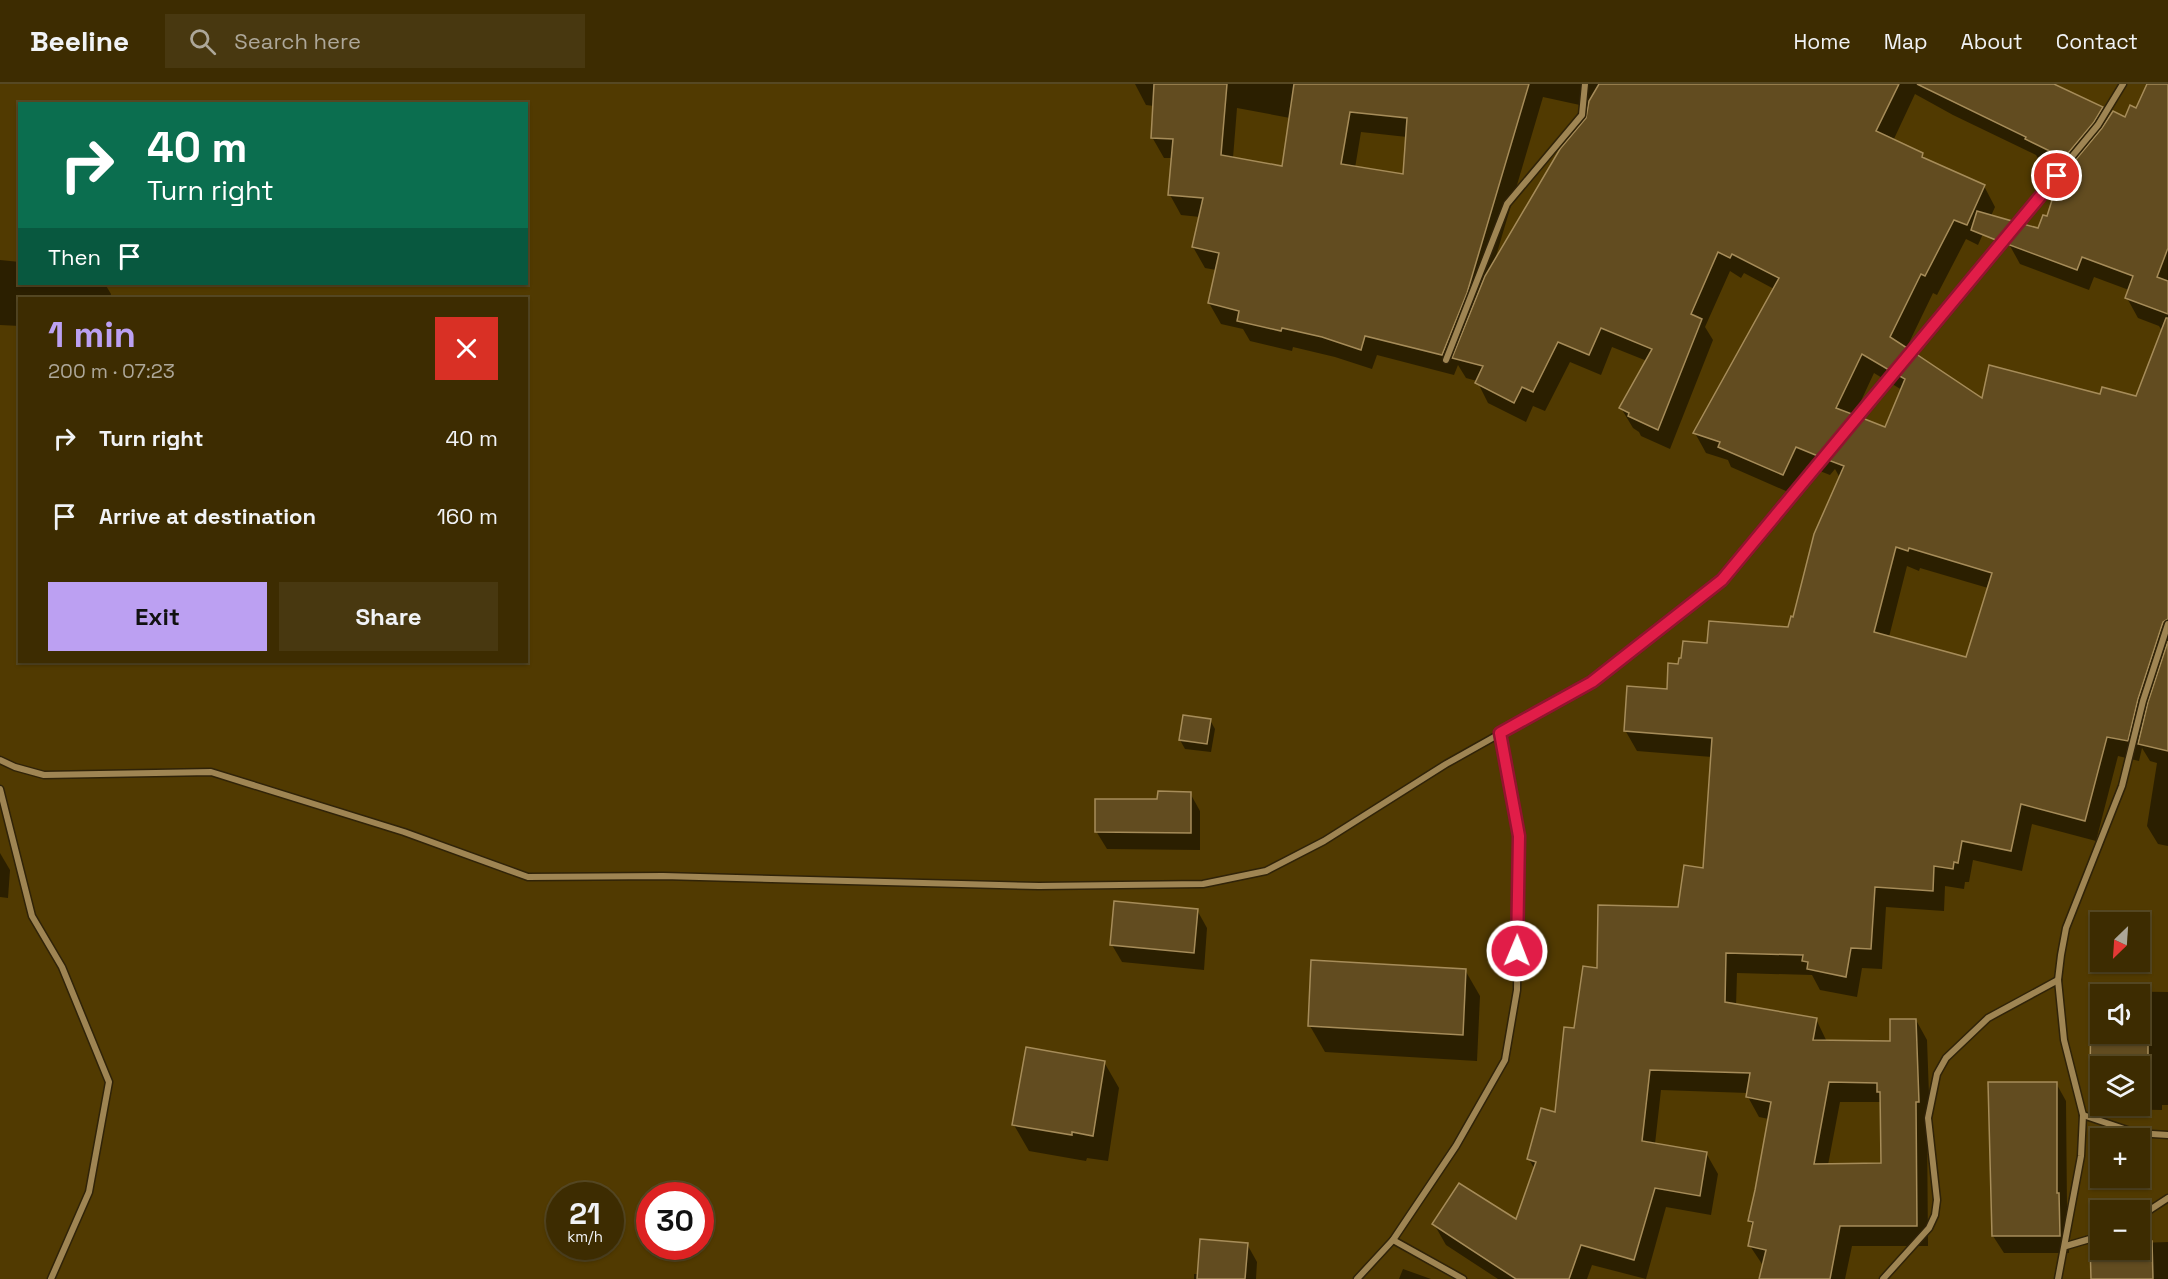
<!DOCTYPE html>
<html lang="en">
<head>
<meta charset="utf-8">
<style>
  body { margin:0; font-family:"Space Grotesk",sans-serif; background:#483810; color:#f1f3f6; height:100vh; display:flex; flex-direction:column; font-size:22px; white-space:nowrap }
  * { box-sizing:border-box; margin:0 }
  p { font-size:20px; color:#ada799 }
  .icon { flex:none; width:33px; height:33px; fill:none; stroke:currentColor; stroke-width:2; stroke-linecap:round; stroke-linejoin:round }
  .map { position:relative; flex:1; overflow:hidden }
  .sheet { position:absolute; left:18px; top:213px; width:510px; height:366px; display:flex; flex-direction:column; background:#3d2c01; border-radius:0px; box-shadow:0 2px 4px #0004,0 0 0 2px #564823 }
  .sheet>* { flex:none }
  .banner { position:absolute; left:18px; top:18px; width:510px; height:183px; border-radius:0px; box-shadow:0 2px 4px #0004,0 0 0 2px #564823; background:#0b6e4f; color:#fff; overflow:hidden }
  .needle { width:39px; rotate:205deg }
  .fabs { position:absolute; left:2090px; top:828px; display:grid; gap:12px }
  .fabs a { display:grid; place-items:center; width:60px; height:60px; border-radius:0px; background:#3d2c01; box-shadow:0 2px 4px #0004,0 0 0 2px #564823; font-size:30px }
  .speed { position:absolute; left:546px; top:1098px; display:flex; gap:12px; font-size:30px; font-weight:700; text-align:center }
  .speed>* { display:grid; place-content:center; width:78px; height:78px; border-radius:50%; background:#3d2c01; box-shadow:0 2px 4px #0004,0 0 0 2px #564823; line-height:1 }
  .speed small { font-size:15px; font-weight:400 }
  .speed .limit { border:9px solid #d22; background:#fff; color:#111 }
  .pin { position:absolute; display:grid; place-items:center; width:51px; height:51px; color:#fff; margin:-26px; border:3px solid #fff; border-radius:50%; box-shadow:0 2px 6px #0007 }
  .me { position:absolute; width:66px; margin:-33px; rotate:1deg; stroke-linejoin:round; filter:drop-shadow(0 0 4px #0008) }
  .turn { display:flex; align-items:center; gap:21px; height:126px; padding:0 30px; font-size:27px }
  .turn .icon { width:78px; height:78px; stroke-width:2.5 }
  .turn b { display:block; font-size:42px; line-height:51px }
  .then { display:flex; align-items:center; height:57px; padding:0 30px; background:#0003; gap:12px; font-size:22px }
  .round { display:grid; place-items:center; flex:none; width:63px; height:63px; border-radius:0px; background:#483810 }
  .summary { display:flex; align-items:center; justify-content:space-between; height:102px; padding:0 30px }
  h1 { font-size:36px; font-weight:700; line-height:45px; color:#bca0f2 }
  .cta { display:flex; gap:12px; margin-top:auto; padding:12px 30px }
  .cta a { flex:1; height:69px; border-radius:0px; background:#bca0f2; color:#111; font-size:24px; font-weight:700; line-height:69px; text-align:center }
  .cta a+a { background:#483810; color:#f1f3f6 }
  ul { padding:0; list-style:none }
  li { display:flex; align-items:center; gap:18px; height:78px; padding:0 30px }
  li div { flex:1 }
  li b { display:block; font-size:22px }
  li em { font-style:normal }
  header { display:flex; align-items:center; gap:36px; box-sizing:border-box; height:84px; padding:0 30px; background:#3d2c01; border-bottom:2px solid #564823 }
  header strong { font-size:28px }
  nav { display:flex; gap:33px; margin-inline-start:auto; font-size:21px }
  .search { width:420px; height:54px; background:#483810; display:flex; align-items:center; gap:15px; box-sizing:border-box; padding:0 21px; border-radius:0px; color:#ada799; font-size:22px }
  .map>svg:first-child { display:block }
  .shadow { fill:#0007; fill-rule:evenodd }
  .building { fill:#624c20; stroke:#a68c59; stroke-width:1.5; fill-rule:evenodd }
  .lines { fill:none; stroke-linecap:round; stroke-linejoin:round }
  .street-casing { stroke:#302308; stroke-width:9 }
  .street { stroke:#9f8553; stroke-width:6 }
  .route-casing { stroke:#92132f; stroke-width:15 }
  .route { stroke:#e11d48; stroke-width:10 }
</style>
</head>
<body>
<header>
<strong>Beeline</strong>
<div class="search"><svg class="icon" aria-label="search" viewBox="0 0 24 24"><circle cx="10" cy="10" r="6"/><path d="M15 15l6 6"/></svg>Search here</div>
<nav><a>Home</a><a>Map</a><a>About</a><a>Contact</a></nav>
</header>
<div class="map">
<svg width="2168" height="1195" viewBox="0 0 2168 1195">
  <rect width="100%" height="100%" fill="#513a01"/>
  <g class="shadow">
    <path d="M 1135,0 L 2050,0 L 2102,24 L 2109,36 L 2126,35 L 2137,26 L 2148,0 L 2168,0 L 2168,504 L 2161,544 L 2168,557 L 2168,762 L 2158,760 L 2147,742 L 2157,679 L 2150,677 L 2142,664 L 2139,677 L 2118,672 L 2096,757 L 2032,740 L 2022,787 L 1973,776 L 1969,798 L 1965,798 L 1964,805 L 1945,802 L 1944,827 L 1886,823 L 1882,885 L 1862,884 L 1857,913 L 1820,906 L 1812,891 L 1737,889 L 1736,922 L 1816,935 L 1827,958 L 1892,958 L 1916,936 L 1927,956 L 1930,1038 L 1927,1038 L 1928,1162 L 1852,1162 L 1845,1195 L 1847,1195 L 1761,1195 L 1764,1183 L 1750,1162 L 1753,1143 L 1749,1136 L 1769,1035 L 1759,1033 L 1748,1013 L 1748,1009 L 1661,1006 L 1655,1060 L 1706,1069 L 1718,1090 L 1711,1131 L 1666,1123 L 1646,1195 L 1592,1181 L 1587,1195 L 1498,1195 L 1446,1161 L 1434,1140 L 1517,1137 L 1535,1086 L 1529,1075 L 1556,1030 L 1575,946 L 1598,886 L 1679,825 L 1704,786 L 1712,673 L 1637,667 L 1625,646 L 1668,606 L 1679,582 L 1708,561 L 1789,544 L 1794,534 L 1840,394 L 1835,385 L 1830,391 L 1807,382 L 1795,411 L 1731,383 L 1728,376 L 1706,369 L 1695,349 L 1774,205 L 1744,189 L 1741,194 L 1730,187 L 1705,243 L 1713,256 L 1670,365 L 1641,352 L 1639,348 L 1633,344 L 1621,324 L 1647,277 L 1612,263 L 1601,291 L 1570,278 L 1545,327 L 1533,322 L 1526,338 L 1488,319 L 1477,297 L 1466,294 L 1458,281 L 1454,291 L 1377,271 L 1372,285 L 1335,273 L 1293,263 L 1292,267 L 1250,257 L 1243,245 L 1221,240 L 1209,219 L 1216,186 L 1205,184 L 1193,163 L 1200,133 L 1181,131 L 1170,111 L 1173,74 L 1164,74 L 1152,53 L 1154,22 L 1146,21 ZM 1915,10 L 1953,31 L 2036,71 L 2039,76 L 2067,89 L 2048,134 L 2039,146 L 2009,160 L 2020,180 L 2089,206 L 2094,193 L 2129,206 L 2127,214 L 2138,234 L 2159,242 L 2162,247 L 2136,314 L 2101,312 L 1983,316 L 1912,277 L 1906,265 L 1933,209 L 1937,211 L 1966,155 L 1978,161 L 1995,123 L 1984,102 L 1925,75 L 1922,70 L 1893,57 ZM 1543,13 L 1589,23 L 1588,34 L 1494,179 ZM 1237,24 L 1290,34 L 1283,83 L 1233,74 ZM 1361,48 L 1407,53 L 1405,92 L 1355,84 ZM 1874,289 L 1902,306 L 1886,345 L 1858,343 L 1853,334 ZM 1907,482 L 1919,487 L 1920,484 L 1988,504 L 1967,575 L 1889,553 ZM 1840,1018 L 1882,1018 L 1882,1080 L 1828,1081 Z"/>
    <polygon points="0,176 20,178 20,200 105,200 111,210 110,214 20,214 20,242 0,241"/>
    <polygon points="1210,636 1215,645 1211,668 1185,665 1180,656"/>
    <polygon points="1190,709 1200,727 1200,766 1107,765 1096,747 1158,716"/>
    <polygon points="0,769 10,786 8,814 0,813"/>
    <polygon points="1197,826 1207,844 1204,886 1122,878 1112,861"/>
    <polygon points="1465,886 1480,912 1477,977 1325,968 1310,942"/>
    <path d="M 2092,907 L 2168,908 L 2168,1021 L 2162,1021 L 2162,1026 L 2107,1025 L 2105,1022 L 2139,1022 L 2139,982 L 2100,982 L 2100,1013 L 2092,999 ZM 2100,910 L 2139,910 L 2139,950 L 2100,950 Z"/>
    <polygon points="1104,978 1119,1004 1108,1077 1087,1074 1086,1077 1029,1067 1014,1041"/>
    <polygon points="2056,999 2066,1017 2067,1124 2069,1128 2069,1169 2004,1169 1993,1152"/>
    <polygon points="2168,1158 2168,1195 2093,1195 2100,1160 2100,1166 2139,1166 2139,1159"/>
    <polygon points="1247,1160 1257,1178 1256,1195 1194,1195 1194,1190 1199,1190"/>
    <polygon points="1403,1185 1431,1195 1399,1195"/>
  </g>
  <g class="building">
    <path d="M 1154,0 L 1227,0 L 1221,71 L 1282,82 L 1294,0 L 1529,0 L 1467,209 L 1442,271 L 1365,252 L 1361,266 L 1322,253 L 1282,244 L 1281,247 L 1237,237 L 1239,227 L 1208,219 L 1219,169 L 1192,163 L 1203,114 L 1168,111 L 1173,55 L 1151,54 ZM 1350,28 L 1407,34 L 1403,90 L 1341,80 Z"/>
    <polygon points="1599,0 1899,0 1876,47 1923,69 1922,73 1985,101 1967,141 1954,136 1925,192 1921,190 1890,253 1907,264 1889,286 1862,270 1836,324 1852,330 1818,372 1796,363 1783,391 1718,363 1720,358 1693,349 1779,194 1732,170 1730,174 1718,168 1691,230 1702,235 1658,346 1628,332 1629,329 1619,324 1652,265 1601,244 1589,271 1558,258 1533,308 1522,303 1514,319 1475,299 1483,282 1452,274 1485,192 1560,65 1586,34 1589,17"/>
    <polygon points="1917,0 2054,0 2103,23 2094,38 2064,74 2025,55 2026,53"/>
    <polygon points="2147,0 2168,0 2168,164 2157,193 2168,197 2168,230 2125,214 2133,192 2082,173 2077,186 2007,160 2023,140 2038,144 2043,131 2047,132 2058,97 2102,44 2113,27 2125,33 2130,21 2136,24"/>
    <polygon points="1977,127 2012,137 1996,156 1971,146"/>
    <path d="M 2166,234 L 2168,234 L 2168,535 L 2163,538 L 2138,615 L 2128,657 L 2107,653 L 2085,737 L 2021,720 L 2011,767 L 1962,757 L 1958,779 L 1954,778 L 1953,785 L 1934,782 L 1933,807 L 1875,803 L 1871,865 L 1851,864 L 1846,893 L 1807,885 L 1808,878 L 1802,877 L 1803,871 L 1726,869 L 1725,918 L 1817,934 L 1813,956 L 1890,957 L 1890,935 L 1916,935 L 1919,1018 L 1916,1018 L 1917,1142 L 1840,1142 L 1830,1195 L 1759,1195 L 1766,1166 L 1748,1162 L 1753,1138 L 1748,1137 L 1755,1106 L 1771,1018 L 1746,1013 L 1750,989 L 1650,986 L 1642,1057 L 1707,1068 L 1700,1112 L 1655,1104 L 1634,1176 L 1581,1161 L 1569,1195 L 1516,1195 L 1432,1140 L 1459,1099 L 1516,1135 L 1536,1078 L 1527,1075 L 1541,1024 L 1555,1028 L 1564,943 L 1574,944 L 1583,882 L 1597,884 L 1598,821 L 1678,823 L 1684,781 L 1703,784 L 1712,654 L 1624,647 L 1627,602 L 1667,605 L 1668,579 L 1678,580 L 1679,574 L 1681,574 L 1683,557 L 1707,559 L 1709,537 L 1788,543 L 1791,532 L 1793,533 L 1814,450 L 1844,382 L 1828,376 L 1862,334 L 1885,343 L 1905,295 L 1898,291 L 1916,270 L 1982,314 L 1989,281 L 2100,310 L 2102,303 L 2136,312 ZM 1896,463 L 1908,467 L 1909,464 L 1992,489 L 1966,573 L 1874,548 ZM 1829,998 L 1877,999 L 1877,1008 L 1880,1008 L 1881,1079 L 1814,1080 Z"/>
    <polygon points="2168,557 2168,667 2138,660 2148,618"/>
    <polygon points="1183,631 1211,635 1207,660 1179,656"/>
    <polygon points="1158,707 1191,708 1191,749 1095,748 1095,715 1157,715"/>
    <polygon points="1114,817 1198,825 1194,869 1110,861"/>
    <polygon points="1311,876 1466,885 1463,951 1308,942"/>
    <path d="M 2091,905 L 2148,906 L 2148,1000 L 2139,1000 L 2139,982 L 2100,982 L 2100,999 L 2090,999 ZM 2100,910 L 2139,910 L 2139,950 L 2100,950 Z"/>
    <polygon points="1026,963 1105,977 1093,1052 1072,1048 1072,1051 1012,1041"/>
    <polygon points="1988,998 2057,998 2057,1109 2059,1109 2060,1152 1992,1152"/>
    <polygon points="1200,1155 1248,1159 1245,1195 1197,1195"/>
    <polygon points="2139,1157 2152,1157 2153,1195 2091,1195 2090,1160 2100,1158 2100,1166 2139,1166"/>
  </g>
  <g class="lines">
    <g class="street-casing">
      <g id="street">
        <polyline points="1446,276 1507,120 1582,31 1585,0"/>
        <polyline points="0,676 15,683 44,691 211,688 404,748 528,793 663,792 1039,802 1203,800 1266,787 1324,757 1446,680 1592,598 1722,496 2098,41 2123,0"/>
        <polyline points="0,705 32,832 62,883 109,998 89,1108 51,1195"/>
        <polyline points="2083,1031 2136,1049 2168,1051"/>
        <polyline points="2139,1133 2168,1114"/>
        <polyline points="1393,1156 1463,1195"/>
        <polyline points="2066,1162 2100,1152"/>
        <polyline points="1357,1195 1393,1156 1456,1062 1505,976 1517,906 1519,752 1500,649"/>
        <polyline points="1883,1195 1929,1144 1935,1131 1937,1116 1928,1034 1937,990 1946,974 1988,934 2058,896"/>
        <polyline points="2058,1195 2081,1072 2083,1031 2064,956 2058,896 2061,871 2066,844 2122,702 2143,617 2168,540"/>
      </g>
    </g>
    <use href="#street" class="street"/>
  </g>
  <g class="lines">
    <g class="route-casing">
      <polyline id="route" points="1517,867 1519,752 1500,649 1592,598 1722,496 2057,92"/>
    </g>
    <use href="#route" class="route"/>
  </g>
</svg>
<div class="fabs">
<a><svg class="needle" viewBox="-14 -14 28 28"><path d="M0-13l5 13h-10z" fill="#e53935"/><path d="M0 13l5-13h-10z" fill="#ada799"/></svg></a>
<a><svg class="icon" aria-label="sound" viewBox="0 0 24 24"><path d="M4 9h4l5-4v14l-5-4H4zM17 9q2 3 0 6"/></svg></a>
<a><svg class="icon" aria-label="layers" viewBox="0 0 24 24"><path d="M12 4l9 5-9 5-9-5zM3 14l9 5 9-5"/></svg></a>
<a>+</a>
<a>−</a>
</div>
<div class="speed"><div>21<small>km/h</small></div><div class="limit">30</div></div>
<div class="pin" style="left:2057px;top:92px;background:#d93025"><svg class="icon" aria-label="arrive" viewBox="0 0 24 24"><path d="M6 21V4h12l-3 4 3 4H6"/></svg></div>
<svg class="me" style="left:1517px;top:867px" viewBox="-20 -20 40 40"><circle r="17" fill="#e11d48" stroke="#fff" stroke-width="3"/><path d="M0-11L8 9 0 5-8 9z" fill="#fff"/></svg>
<div class="banner">
<div class="turn"><svg class="icon" aria-label="right" viewBox="0 0 24 24"><path d="M7 20v-9h11M14 6l5 5-5 5"/></svg><div><b>40 m</b>Turn right</div></div>
<div class="then">Then<svg class="icon" aria-label="arrive" viewBox="0 0 24 24"><path d="M6 21V4h12l-3 4 3 4H6"/></svg></div>
</div>
<section class="sheet">
<div class="summary"><div><h1>1 min</h1><p>200 m · 07:23</p></div><a class="round" style="background:#d93025;color:#fff"><svg class="icon" aria-label="close" viewBox="0 0 24 24"><path d="M6 6l12 12M18 6L6 18"/></svg></a></div>
<ul>
<li><svg class="icon" aria-label="right" viewBox="0 0 24 24"><path d="M7 20v-9h11M14 6l5 5-5 5"/></svg><div><b>Turn right</b></div><em>40 m</em></li>
<li><svg class="icon" aria-label="arrive" viewBox="0 0 24 24"><path d="M6 21V4h12l-3 4 3 4H6"/></svg><div><b>Arrive at destination</b></div><em>160 m</em></li>
</ul>
<div class="cta"><a>Exit</a><a>Share</a></div>
</section>
</div>
</body>
</html>
